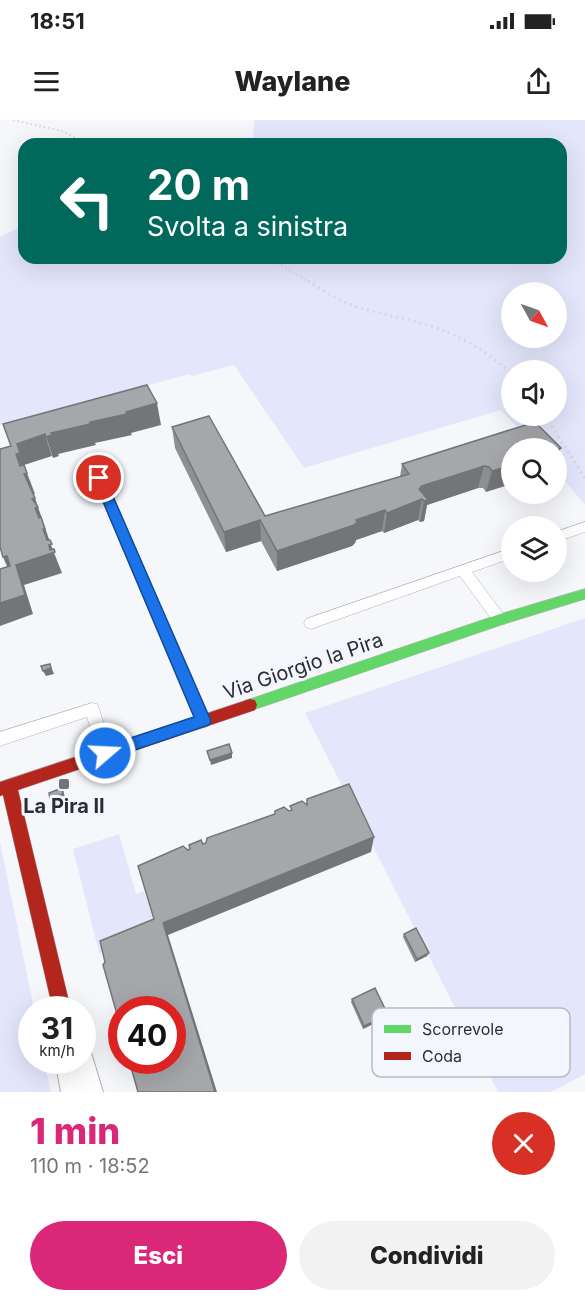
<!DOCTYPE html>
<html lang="it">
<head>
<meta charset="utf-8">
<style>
  body { margin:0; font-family:Inter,sans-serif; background:#f2f2f2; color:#222; height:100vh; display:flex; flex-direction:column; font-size:22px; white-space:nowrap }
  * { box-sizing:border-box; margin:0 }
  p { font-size:20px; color:#767676 }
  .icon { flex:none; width:33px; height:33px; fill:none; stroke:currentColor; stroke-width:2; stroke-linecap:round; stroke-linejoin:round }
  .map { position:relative; height:972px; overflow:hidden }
  .panel { display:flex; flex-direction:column; background:#fff; flex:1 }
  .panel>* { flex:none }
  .banner { position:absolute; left:18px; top:18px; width:549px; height:126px; border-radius:18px; box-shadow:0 6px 24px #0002; background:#00695c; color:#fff; overflow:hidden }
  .needle { width:39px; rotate:130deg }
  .fabs { position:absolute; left:501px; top:162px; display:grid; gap:12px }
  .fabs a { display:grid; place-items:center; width:66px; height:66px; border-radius:50%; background:#fff; box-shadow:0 6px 24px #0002; font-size:30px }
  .speed { position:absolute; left:18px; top:876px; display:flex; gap:12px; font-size:30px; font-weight:700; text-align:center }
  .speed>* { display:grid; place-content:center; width:78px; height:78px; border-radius:50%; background:#fff; box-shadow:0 6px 24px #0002; line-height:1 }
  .speed small { font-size:15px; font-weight:400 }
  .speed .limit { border:9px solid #d22; background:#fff; color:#111 }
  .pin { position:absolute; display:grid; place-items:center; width:51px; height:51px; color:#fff; margin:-26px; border:3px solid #fff; border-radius:50%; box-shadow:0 2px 6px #0007 }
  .me { position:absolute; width:66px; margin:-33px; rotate:71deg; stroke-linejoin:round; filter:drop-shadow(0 0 4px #0008) }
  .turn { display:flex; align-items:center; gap:21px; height:126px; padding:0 30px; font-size:27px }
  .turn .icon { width:78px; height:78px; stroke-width:2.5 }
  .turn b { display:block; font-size:42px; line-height:51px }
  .round { display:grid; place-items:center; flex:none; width:63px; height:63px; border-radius:32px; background:#f2f2f2 }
  .overview { display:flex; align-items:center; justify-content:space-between; height:102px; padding:0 30px }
  h1 { font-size:36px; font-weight:800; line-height:45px; color:#db2777 }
  .cta { display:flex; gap:12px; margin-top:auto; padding:12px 30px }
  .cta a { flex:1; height:69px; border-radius:36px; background:#db2777; color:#fff; font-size:24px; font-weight:800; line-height:69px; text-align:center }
  .cta a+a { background:#f2f2f2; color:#222 }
  .status { display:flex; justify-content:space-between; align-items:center; height:42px; padding:0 30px; background:#fff; direction:ltr }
  .status svg { height:16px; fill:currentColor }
  header { display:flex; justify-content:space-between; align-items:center; height:78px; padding:0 30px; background:#fff; font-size:27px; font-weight:800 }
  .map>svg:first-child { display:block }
  .green { fill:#e4e7fb; fill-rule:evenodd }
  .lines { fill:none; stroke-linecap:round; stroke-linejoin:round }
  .lane-casing { stroke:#aeafb4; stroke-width:1 }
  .street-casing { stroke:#aeafb4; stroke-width:2 }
  .fast-casing { stroke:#aeafb4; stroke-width:1 }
  .jam-casing { stroke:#aeafb4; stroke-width:1 }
  .path-far1 { stroke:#d7d8d9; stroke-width:2; stroke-dasharray:1.5 3; stroke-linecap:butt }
  .path { stroke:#d7d8d9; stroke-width:3; stroke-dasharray:2 4; stroke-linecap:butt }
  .lane { fill:#fefefe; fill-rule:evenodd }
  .street { fill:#fefefe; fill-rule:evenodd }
  .fast { fill:#63d668; fill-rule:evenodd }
  .jam { fill:#b3261e; fill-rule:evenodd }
  .wall { fill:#8f9093 }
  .shaded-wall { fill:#747578 }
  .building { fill:#a6a7ab; stroke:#747578; stroke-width:1.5 }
  .route { fill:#1a73e8; stroke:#114b97; stroke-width:1.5 }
  .poi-dot { fill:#73747a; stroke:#f4f6fd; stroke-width:2 }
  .labels { text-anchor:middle; stroke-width:6; stroke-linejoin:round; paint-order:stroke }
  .street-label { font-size:20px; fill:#2c2d34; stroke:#f4f6fd }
  .poi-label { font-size:20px; font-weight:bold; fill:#2c2d34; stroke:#f4f6fd }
  .key { fill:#f4f6fd; stroke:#b8bac1; stroke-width:1.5 }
  .key-label { font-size:16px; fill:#2c2d34 }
</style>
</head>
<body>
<div class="status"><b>18:51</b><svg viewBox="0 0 49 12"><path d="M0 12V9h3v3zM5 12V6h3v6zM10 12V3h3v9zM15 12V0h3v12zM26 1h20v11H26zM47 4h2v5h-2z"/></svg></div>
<header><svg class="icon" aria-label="menu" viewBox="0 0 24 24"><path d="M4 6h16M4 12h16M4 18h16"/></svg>Waylane<svg class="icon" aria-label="share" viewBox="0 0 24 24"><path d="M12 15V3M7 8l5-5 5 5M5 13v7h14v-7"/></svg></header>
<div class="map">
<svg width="585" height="972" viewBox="0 0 585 972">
  <rect width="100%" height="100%" fill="#f6f7fb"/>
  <g class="green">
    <path d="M 254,0 L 585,0 L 585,385 L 557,352 L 556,328 L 536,328 L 501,290 L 304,348 L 234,245 L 192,256 L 190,254 L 0,305 L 0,117 L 24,105 L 24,138 L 561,138 L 561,24 L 253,24 ZM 512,172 L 556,172 L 556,218 L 512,218 ZM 512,250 L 556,250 L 556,296 L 512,296 Z"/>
    <polygon points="585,498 585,954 551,972 498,972 305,593"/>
    <polygon points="119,714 136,774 144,771 156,808 99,833 73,729"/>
    <polygon points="0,722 34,889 32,890 32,940 44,941 51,972 0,972"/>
  </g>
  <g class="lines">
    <g class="lane-casing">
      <g id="lane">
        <polygon points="585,402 585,412 556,422 556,412"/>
        <polygon points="512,428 512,438 472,452 505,496 507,500 505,504 495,504 460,456 311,509 306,507 304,503 306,499"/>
        <polygon points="92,583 97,584 99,589 113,633 110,638 105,640 100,638 87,597 0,626 0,612"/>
      </g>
    </g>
    <g class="street-casing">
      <polygon id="street" points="82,923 89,926 103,972 61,972 55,940 82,940"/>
    </g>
    <g class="fast-casing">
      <g id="fast">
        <polygon points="99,354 105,358 210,601 208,606 203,608 198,606 196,601 93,358"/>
        <polygon points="585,469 585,479 501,505 250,591 245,590 243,585 245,580 250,579 500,494"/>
      </g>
    </g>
    <g class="jam-casing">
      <polygon id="jam" points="250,579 255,580 257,585 255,590 18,670 71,890 53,890 3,675 0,676 0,662"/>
    </g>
    <g class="path-far1">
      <polyline points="13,0 62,11 89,24"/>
      <polyline points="270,138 310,163"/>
    </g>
    <g class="path">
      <path d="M 308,161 C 318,167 329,175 340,180 C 365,192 393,195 420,203 C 455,212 485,230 512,254"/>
      <polyline points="545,296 585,358"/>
    </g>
    <use href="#lane" class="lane"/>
    <use href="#street" class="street"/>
    <use href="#fast" class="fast"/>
    <use href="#jam" class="jam"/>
  </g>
  <g class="wall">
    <polygon points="535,302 486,372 483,368 478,368 427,385 424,401 420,402 418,400 384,413 382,411 356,420 355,423 352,426 277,451 261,421 226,432 175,328 172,307 265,396 400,357 402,344"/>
    <polygon points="404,814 427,836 415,842 403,817"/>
    <polygon points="352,879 388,895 387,897 363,909 351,882"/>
  </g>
  <g class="shaded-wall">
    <polygon points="157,283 161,305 131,313 132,315 95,323 96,325 58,334 59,336 53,338 46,317 51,313"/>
    <polygon points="45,314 52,336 24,345 35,374 31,375 16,334 17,324"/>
    <polygon points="561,328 556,340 556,330"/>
    <polygon points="512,345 512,364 486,372 492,351"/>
    <polygon points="484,346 478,368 427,385 424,401 420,402 424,381 422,379 418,400 384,413 387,393 419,369 422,366"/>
    <polygon points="35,378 51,425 62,453 24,465 33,494 0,506 0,483 16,445 32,379"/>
    <polygon points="385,390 382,411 356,420 355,423 352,426 277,451 277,431 356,400"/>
    <polygon points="260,400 261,421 226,432 224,412"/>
    <polygon points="7,436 16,456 12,458 3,437"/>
    <polygon points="50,544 54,554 46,556 43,551"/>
    <polygon points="232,633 232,638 211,645 210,640"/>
    <polygon points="62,668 66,679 53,684 50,679"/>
    <polygon points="374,717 371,732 168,815 217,972 215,972 163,803"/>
    <polygon points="429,833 427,836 415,842 417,839"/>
    <polygon points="388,895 387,897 363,909 364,906"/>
  </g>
  <g class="building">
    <polygon points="147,265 157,283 126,292 127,294 90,302 90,304 51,313 52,315 46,317 45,314 17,324 20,333 16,334 20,346 24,345 27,353 24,354 35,378 32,379 38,387 35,388 39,398 41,397 45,409 43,409 47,420 50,420 52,424 49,425 50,430 54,429 55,432 16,445 25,475 0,483 0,449 10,446 7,436 3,437 0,427 0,329 11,326 3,304"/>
    <polygon points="209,296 265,396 409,354 402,344 535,302 561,328 556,330 556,328 512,328 512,345 492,351 489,347 484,346 422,366 419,369 428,380 424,381 422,379 387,393 385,390 356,400 357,402 354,405 277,431 260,400 224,412 172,307"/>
    <polygon points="50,544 51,548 43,551 41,546"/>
    <polygon points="229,624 232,633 210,640 207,631"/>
    <polygon points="349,664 374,717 163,803 215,972 138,972 129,940 172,940 172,890 122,890 122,912 103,845 105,842 100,821 154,799 138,746 183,726 188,730 190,729 189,725 201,720 203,724 206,723 207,718 275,694 275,691 284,687 289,691 292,690 290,686 302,681 307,685 307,679"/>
    <polygon points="62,668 63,674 50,679 49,673"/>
    <polygon points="416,808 429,833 417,839 404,814"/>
    <polygon points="375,868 388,895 364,906 352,879"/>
  </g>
  <polygon class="route" points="99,354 105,358 211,601 209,605 105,640 100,638 98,633 100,628 194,597 93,358"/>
  <rect class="poi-dot" x="58" y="658" width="12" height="12" rx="3"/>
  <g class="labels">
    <g class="street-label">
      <text transform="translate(303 546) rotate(-19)" y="7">Via Giorgio la Pira</text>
    </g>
    <g class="poi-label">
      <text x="64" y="693">La Pira II</text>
    </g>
  </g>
  <rect x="372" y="888" width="198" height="69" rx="9" class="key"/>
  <rect x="384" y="905" width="27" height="8" fill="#63d668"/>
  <rect x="384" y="932" width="27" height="8" fill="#b3261e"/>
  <g class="key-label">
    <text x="422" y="915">Scorrevole</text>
    <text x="422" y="942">Coda</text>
  </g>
</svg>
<div class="fabs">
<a><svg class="needle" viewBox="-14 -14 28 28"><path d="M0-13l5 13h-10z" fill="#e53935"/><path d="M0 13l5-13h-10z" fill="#767676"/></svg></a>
<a><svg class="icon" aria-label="sound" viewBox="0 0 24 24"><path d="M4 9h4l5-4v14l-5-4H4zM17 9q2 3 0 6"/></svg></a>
<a><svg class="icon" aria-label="search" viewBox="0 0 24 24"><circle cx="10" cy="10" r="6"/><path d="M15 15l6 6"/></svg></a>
<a><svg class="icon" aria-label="layers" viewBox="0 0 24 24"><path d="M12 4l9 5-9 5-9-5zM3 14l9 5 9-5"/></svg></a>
</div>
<div class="speed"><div>31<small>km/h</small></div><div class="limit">40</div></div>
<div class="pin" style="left:99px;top:358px;background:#d93025"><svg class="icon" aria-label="arrive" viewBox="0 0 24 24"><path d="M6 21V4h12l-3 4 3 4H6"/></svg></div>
<svg class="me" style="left:105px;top:633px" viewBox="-20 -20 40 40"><circle r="17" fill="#1a73e8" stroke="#fff" stroke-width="3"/><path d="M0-11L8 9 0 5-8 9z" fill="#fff"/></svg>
<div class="banner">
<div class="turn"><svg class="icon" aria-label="left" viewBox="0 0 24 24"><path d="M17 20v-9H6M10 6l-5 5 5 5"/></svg><div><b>20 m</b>Svolta a sinistra</div></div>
</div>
</div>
<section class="panel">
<div class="overview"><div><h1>1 min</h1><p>110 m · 18:52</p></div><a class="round" style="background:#d93025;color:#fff"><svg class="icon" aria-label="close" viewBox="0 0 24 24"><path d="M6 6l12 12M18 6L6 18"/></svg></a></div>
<div class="cta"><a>Esci</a><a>Condividi</a></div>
</section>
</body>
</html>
